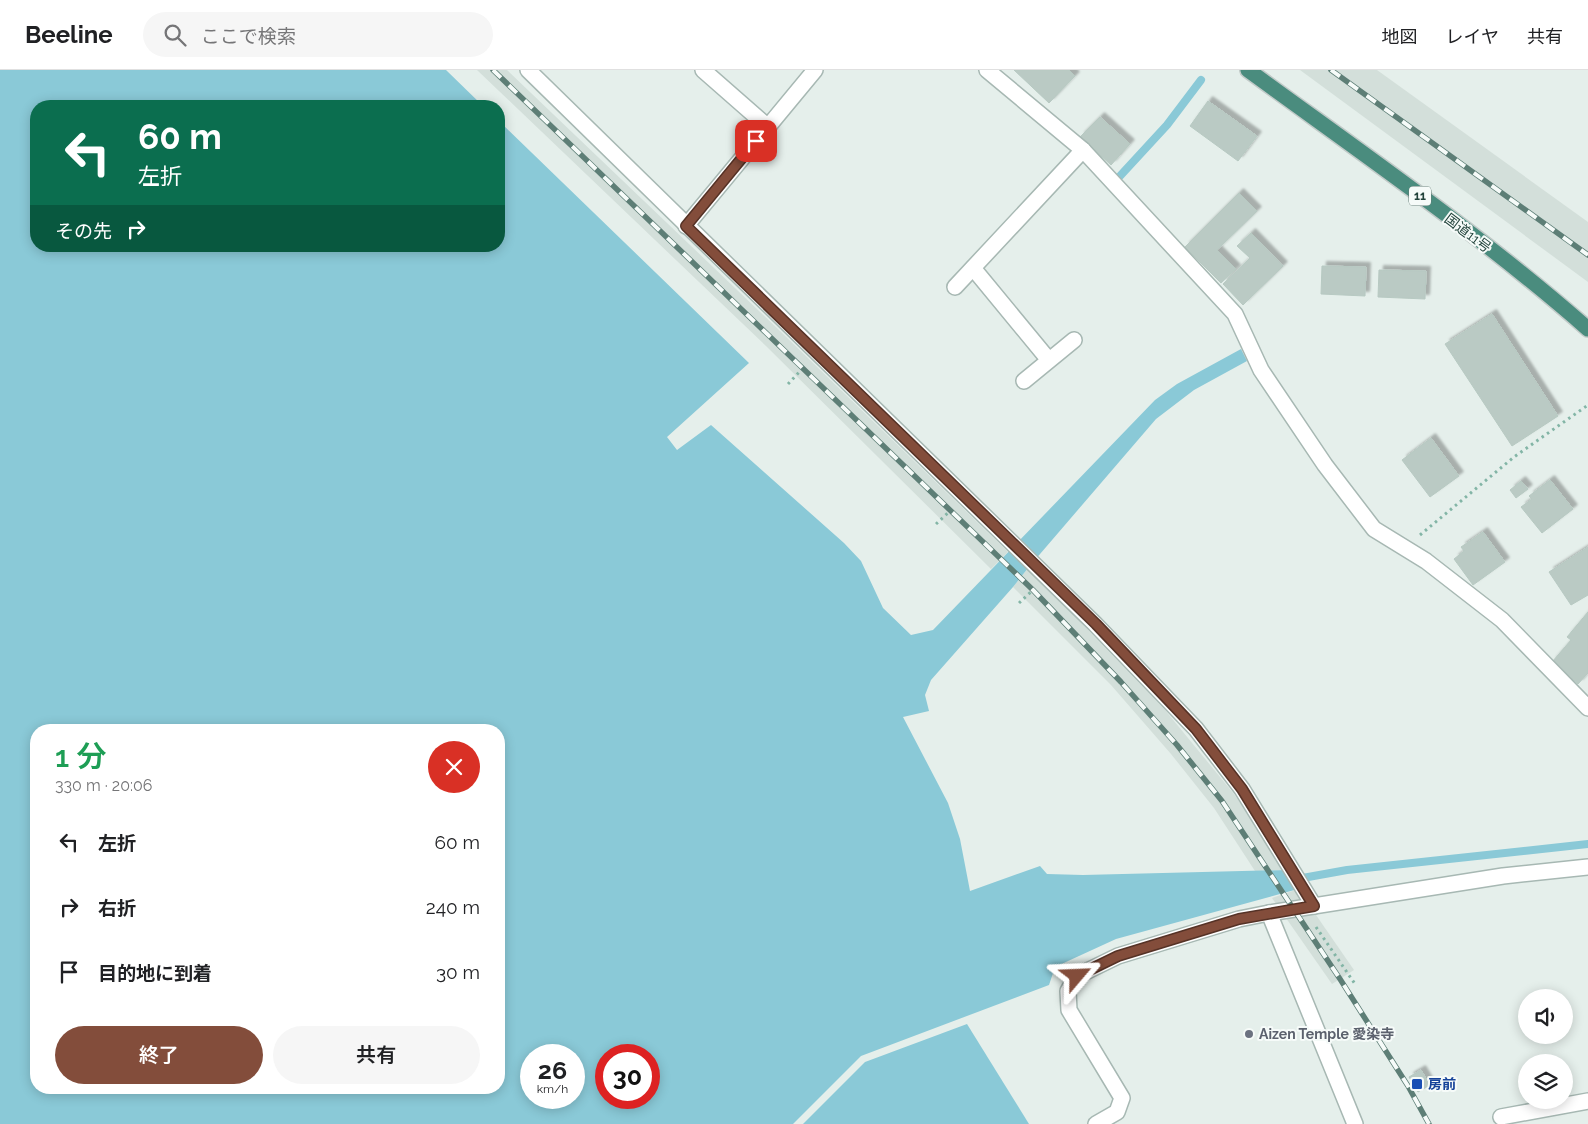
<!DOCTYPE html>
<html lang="ja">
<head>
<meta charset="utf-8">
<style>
  body { margin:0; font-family:Raleway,"Noto Sans JP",sans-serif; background:#f6f6f6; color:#202124; height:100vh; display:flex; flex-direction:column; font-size:19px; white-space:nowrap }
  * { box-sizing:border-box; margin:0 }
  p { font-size:16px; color:#757577 }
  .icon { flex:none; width:28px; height:28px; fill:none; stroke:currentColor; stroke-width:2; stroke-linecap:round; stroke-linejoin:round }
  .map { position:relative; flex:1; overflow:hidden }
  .details { position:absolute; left:30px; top:654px; width:475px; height:370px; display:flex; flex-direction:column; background:#fff; border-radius:20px; box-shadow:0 2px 12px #0003 }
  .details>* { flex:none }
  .hud { position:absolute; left:30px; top:30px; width:475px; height:152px; border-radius:20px; box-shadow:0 2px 12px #0003; background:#0b6e4f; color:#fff; overflow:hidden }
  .fabs { position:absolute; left:1518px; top:919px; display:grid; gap:10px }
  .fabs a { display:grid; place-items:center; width:55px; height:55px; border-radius:50%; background:#fff; box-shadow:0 2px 12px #0003; font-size:25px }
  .speed { position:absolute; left:520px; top:974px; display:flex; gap:10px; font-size:25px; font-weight:700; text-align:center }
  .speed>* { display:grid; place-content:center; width:65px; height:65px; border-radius:50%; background:#fff; box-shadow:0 2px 12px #0003; line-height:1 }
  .speed small { font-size:12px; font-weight:400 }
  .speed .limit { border:8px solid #d22; background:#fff; color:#111 }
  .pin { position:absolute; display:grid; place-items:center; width:42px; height:42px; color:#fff; margin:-21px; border-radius:10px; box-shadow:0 2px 8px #0006 }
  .me { position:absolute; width:55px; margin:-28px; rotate:64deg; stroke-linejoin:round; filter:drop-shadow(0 0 4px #0008) }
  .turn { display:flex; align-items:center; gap:18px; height:105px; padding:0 25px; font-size:22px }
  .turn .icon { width:65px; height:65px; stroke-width:2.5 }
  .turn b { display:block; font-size:35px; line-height:42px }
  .then { display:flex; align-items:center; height:48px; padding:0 25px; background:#0003; gap:10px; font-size:19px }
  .round { display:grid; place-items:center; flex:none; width:52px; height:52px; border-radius:26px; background:#f6f6f6 }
  .overview { display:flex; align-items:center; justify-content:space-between; height:85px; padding:0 25px }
  h1 { font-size:30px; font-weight:600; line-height:38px; color:#1e9e55 }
  .button { display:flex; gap:10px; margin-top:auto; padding:10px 25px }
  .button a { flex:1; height:58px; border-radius:30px; background:#834d3b; color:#fff; font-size:20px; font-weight:600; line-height:58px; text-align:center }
  .button a+a { background:#f6f6f6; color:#202124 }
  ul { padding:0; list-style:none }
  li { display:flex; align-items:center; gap:15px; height:65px; padding:0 25px }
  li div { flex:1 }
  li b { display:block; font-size:19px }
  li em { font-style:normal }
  header { display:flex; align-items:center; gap:30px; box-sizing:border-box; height:70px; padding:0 25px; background:#fff; border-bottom:1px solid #e0e0e0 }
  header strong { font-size:24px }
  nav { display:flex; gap:28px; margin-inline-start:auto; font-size:18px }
  .search { width:350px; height:45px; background:#f6f6f6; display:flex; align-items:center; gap:12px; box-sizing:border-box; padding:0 18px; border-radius:28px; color:#757577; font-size:19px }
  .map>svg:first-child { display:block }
  .built { fill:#d3dfda }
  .water { fill:#8ac9d7; fill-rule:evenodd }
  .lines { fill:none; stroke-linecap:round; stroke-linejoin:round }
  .stream { stroke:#8ac9d7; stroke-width:8 }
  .building { fill:#bacac4; stroke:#b7c9c2; filter:url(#shadow) }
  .minor-casing { stroke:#a7b8b3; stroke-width:18 }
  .trunk-casing { stroke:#c1cac8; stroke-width:18 }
  .path { stroke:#83b5a6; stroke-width:3; stroke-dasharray:2.5 4; stroke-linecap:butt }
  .minor { stroke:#fff; stroke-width:15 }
  .trunk { stroke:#4a8c7e; stroke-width:15 }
  .rail-casing { stroke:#5d7e76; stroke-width:5.5 }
  .rail { stroke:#f6fbf9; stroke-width:4; stroke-dasharray:11; stroke-linecap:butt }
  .route-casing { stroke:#553226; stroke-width:12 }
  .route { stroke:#834d3b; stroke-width:9 }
  .worship-dot { fill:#6b7280; stroke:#f6fbf9; stroke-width:2 }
  .transit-dot { fill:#1a4fb4; stroke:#f6fbf9; stroke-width:2 }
  .labels { text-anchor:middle; stroke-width:4; stroke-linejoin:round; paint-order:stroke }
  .shield { fill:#f6fbf9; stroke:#627a74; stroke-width:1 }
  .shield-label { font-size:12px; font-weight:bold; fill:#22433b }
  .street-label { font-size:14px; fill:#22433b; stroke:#f6fbf9 }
  .worship-label { font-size:14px; font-weight:bold; fill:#5b616d; stroke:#f6fbf9; text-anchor:start }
  .transit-label { font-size:14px; font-weight:bold; fill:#164399; stroke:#f6fbf9; text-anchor:start }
</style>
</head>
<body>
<header>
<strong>Beeline</strong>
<div class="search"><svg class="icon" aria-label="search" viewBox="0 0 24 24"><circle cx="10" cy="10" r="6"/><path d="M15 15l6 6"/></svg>ここで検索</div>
<nav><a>地図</a><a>レイヤ</a><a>共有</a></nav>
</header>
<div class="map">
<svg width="1588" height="1054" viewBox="0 0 1588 1054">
  <defs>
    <filter id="shadow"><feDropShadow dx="4.5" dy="-4.5" stdDeviation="1" flood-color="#0004"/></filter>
  </defs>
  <rect width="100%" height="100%" fill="#e5efeb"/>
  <g class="built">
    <polygon points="477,0 507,0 780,261 1008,482 991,499 766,276"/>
    <polygon points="1300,0 1377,0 1588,152 1588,212"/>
    <polygon points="1028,498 1165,640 1234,724 1287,800 1255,801 1214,738 1171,684 1111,615 1013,517"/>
    <polygon points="1298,819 1354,900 1332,914 1272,828"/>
  </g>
  <g class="water">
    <path d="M 0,0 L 446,0 L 483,36 L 36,36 L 36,176 L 499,176 L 499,51 L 749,293 L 667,367 L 677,380 L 711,355 L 844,473 L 861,491 L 883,538 L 911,565 L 933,560 L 1155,330 L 1177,314 L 1241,279 L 1247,291 L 1194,320 L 1156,349 L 1028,498 L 1013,517 L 931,610 L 925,625 L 929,641 L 903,647 L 948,733 L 960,769 L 970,821 L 1040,796 L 1047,804 L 1083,805 L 1287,800 L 1298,819 L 1116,869 L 1055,897 L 1049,915 L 861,986 L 793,1054 L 0,1054 ZM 36,660 L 499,660 L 499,1018 L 36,1018 ZM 531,985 L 574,985 L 574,1028 L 531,1028 ZM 606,985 L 649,985 L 649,1028 L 606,1028 Z"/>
    <polygon points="967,954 1029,1054 803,1054 865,992"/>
  </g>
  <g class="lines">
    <g class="stream">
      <polyline points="1120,106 1167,55 1201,10"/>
      <polyline points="1297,809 1347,800 1588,774"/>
    </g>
  </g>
  <g class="building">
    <polygon points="1014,0 1069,0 1075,6 1049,33"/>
    <polygon points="1208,31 1257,66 1238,91 1190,56"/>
    <polygon points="1100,47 1130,74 1111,95 1080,67"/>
    <polygon points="1239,123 1257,141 1217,180 1236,199 1221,213 1185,177"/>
    <polygon points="1251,163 1283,196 1243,235 1223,214 1250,188 1237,176"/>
    <polygon points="1322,196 1366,197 1365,226 1321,224"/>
    <polygon points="1379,200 1426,201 1425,229 1378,227"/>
    <polygon points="1492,244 1558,346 1512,376 1445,274"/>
    <polygon points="1431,368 1459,406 1430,427 1402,390"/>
    <polygon points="1550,410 1573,439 1542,463 1521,437 1532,429 1529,426"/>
    <polygon points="1521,411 1528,419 1516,428 1510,420"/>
    <polygon points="1483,462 1505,492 1473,515 1454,489 1464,481 1461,477"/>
    <polygon points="1588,477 1588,525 1571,535 1549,502"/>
    <polygon points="1588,542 1588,603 1578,614 1552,592 1571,570 1567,567"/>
    <polygon points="1421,1000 1430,1015 1418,1022 1409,1007"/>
  </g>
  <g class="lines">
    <g class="minor-casing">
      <g id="minor">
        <polyline points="528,0 1095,554 1196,659 1242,719 1314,836"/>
        <polyline points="703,0 768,57"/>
        <polyline points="987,0 1083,80 1235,244 1261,300 1325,395 1374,459 1426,491 1502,550 1588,638"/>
        <polyline points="686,156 815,0"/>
        <polyline points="973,198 1048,289"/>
        <polyline points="955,217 1083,80"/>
        <polyline points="1024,311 1074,270"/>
        <polyline points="1269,843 1355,1054"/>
        <polyline points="1501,1047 1588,1031"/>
        <polyline points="1096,1054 1117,1042 1122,1028 1069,940 1068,921 1077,906 1118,886 1239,849 1269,843 1503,806 1588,797"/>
      </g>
    </g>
    <g class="trunk-casing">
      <path id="trunk" d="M 1248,0 C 1363,84 1481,165 1588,259"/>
    </g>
    <g class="path">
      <polyline points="788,314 803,298"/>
      <polyline points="936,454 950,441"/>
      <polyline points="1420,465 1514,387 1588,335"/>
      <polyline points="1019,533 1033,520"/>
      <polyline points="1316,857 1355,914"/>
    </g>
    <use href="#minor" class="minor"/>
    <use href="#trunk" class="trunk"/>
    <g class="rail-casing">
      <g id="rail">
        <polyline points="493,0 1033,520 1121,612 1177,675 1222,731 1340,909 1408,1016 1429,1054"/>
        <polyline points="1331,0 1588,185"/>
      </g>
    </g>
    <use href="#rail" class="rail"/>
  </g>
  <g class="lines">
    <g class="route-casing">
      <polyline id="route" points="756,71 686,156 1096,554 1196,659 1242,719 1314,836 1239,849 1118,886 1077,906"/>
    </g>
    <use href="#route" class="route"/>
  </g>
  <circle class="worship-dot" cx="1249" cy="964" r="5"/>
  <rect class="transit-dot" x="1411" y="1008" width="12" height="12" rx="2.5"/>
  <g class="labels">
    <rect class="shield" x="1409" y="116.5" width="22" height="19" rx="4"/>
    <g class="shield-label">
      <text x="1420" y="130">11</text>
    </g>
    <g class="street-label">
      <text transform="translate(1468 163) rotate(37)" y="5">国道11号</text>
    </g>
    <g class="worship-label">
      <text x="1259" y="969">Aizen Temple 愛染寺</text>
    </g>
    <g class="transit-label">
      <text x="1428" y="1019">房前</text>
    </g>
  </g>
</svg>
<div class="fabs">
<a><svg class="icon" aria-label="sound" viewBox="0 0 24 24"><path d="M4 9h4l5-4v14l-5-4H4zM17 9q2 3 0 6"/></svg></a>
<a><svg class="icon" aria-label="layers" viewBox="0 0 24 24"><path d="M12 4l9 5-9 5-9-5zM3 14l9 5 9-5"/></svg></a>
</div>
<div class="speed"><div>26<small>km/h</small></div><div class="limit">30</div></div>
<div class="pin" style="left:756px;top:71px;background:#d93025"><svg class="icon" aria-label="arrive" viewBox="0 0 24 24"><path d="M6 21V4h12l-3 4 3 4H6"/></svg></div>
<svg class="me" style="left:1077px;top:906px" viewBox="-20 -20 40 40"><path d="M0-17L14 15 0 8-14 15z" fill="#834d3b" stroke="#fff" stroke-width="4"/></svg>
<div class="hud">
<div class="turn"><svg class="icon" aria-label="left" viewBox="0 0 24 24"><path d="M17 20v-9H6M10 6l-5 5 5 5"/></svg><div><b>60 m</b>左折</div></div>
<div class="then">その先<svg class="icon" aria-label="right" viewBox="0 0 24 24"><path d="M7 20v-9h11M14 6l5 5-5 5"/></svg></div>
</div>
<section class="details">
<div class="overview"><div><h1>1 分</h1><p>330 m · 20:06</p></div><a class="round" style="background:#d93025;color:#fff"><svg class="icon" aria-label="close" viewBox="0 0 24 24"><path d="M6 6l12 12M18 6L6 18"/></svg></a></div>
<ul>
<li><svg class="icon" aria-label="left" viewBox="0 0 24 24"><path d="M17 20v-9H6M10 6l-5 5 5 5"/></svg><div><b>左折</b></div><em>60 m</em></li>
<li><svg class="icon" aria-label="right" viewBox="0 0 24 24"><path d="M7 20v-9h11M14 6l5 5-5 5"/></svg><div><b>右折</b></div><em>240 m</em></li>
<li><svg class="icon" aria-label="arrive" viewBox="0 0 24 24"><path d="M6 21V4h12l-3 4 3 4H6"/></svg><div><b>目的地に到着</b></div><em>30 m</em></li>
</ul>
<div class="button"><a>終了</a><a>共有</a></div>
</section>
</div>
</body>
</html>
